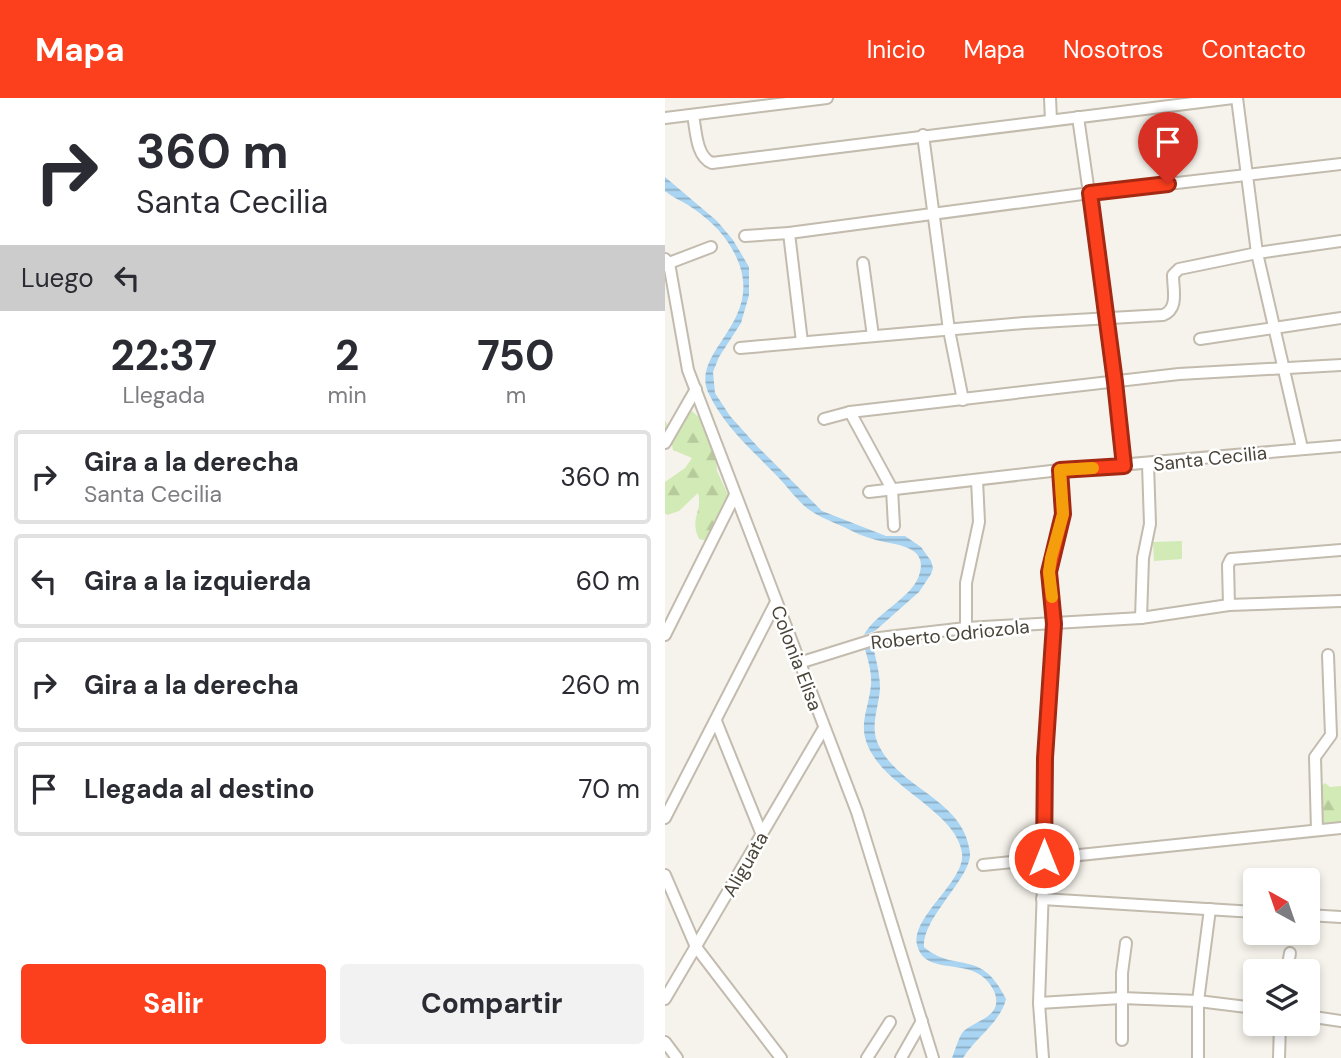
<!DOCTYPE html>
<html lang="es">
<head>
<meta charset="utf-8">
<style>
  body { margin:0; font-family:"DM Sans",sans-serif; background:#f2f2f3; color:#2b2b33; height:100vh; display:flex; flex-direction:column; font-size:26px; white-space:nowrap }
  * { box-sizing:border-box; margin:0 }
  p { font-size:23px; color:#7c7c81 }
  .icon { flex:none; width:38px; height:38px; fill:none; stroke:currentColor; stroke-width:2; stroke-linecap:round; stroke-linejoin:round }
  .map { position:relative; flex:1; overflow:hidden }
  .drawer { display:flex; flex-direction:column; background:#fff; width:665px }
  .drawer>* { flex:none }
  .banner { background:#fff; color:#2b2b33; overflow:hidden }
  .needle { width:46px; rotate:320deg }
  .controls { position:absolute; left:578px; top:770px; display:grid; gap:14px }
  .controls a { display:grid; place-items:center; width:77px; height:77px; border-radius:7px; background:#fff; box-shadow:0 4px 10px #0003; font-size:35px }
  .pin { position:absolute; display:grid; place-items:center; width:60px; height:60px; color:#fff; margin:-72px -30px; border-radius:50% 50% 50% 0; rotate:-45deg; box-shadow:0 0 7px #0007 }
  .pin .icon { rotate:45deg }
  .me { position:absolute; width:77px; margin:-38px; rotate:0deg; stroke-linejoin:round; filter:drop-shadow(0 0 5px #0008) }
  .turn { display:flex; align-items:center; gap:24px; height:147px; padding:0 21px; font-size:32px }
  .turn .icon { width:91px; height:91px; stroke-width:2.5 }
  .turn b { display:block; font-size:49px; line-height:60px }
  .then { display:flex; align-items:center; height:66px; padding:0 21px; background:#0003; gap:14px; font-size:26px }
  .eta { display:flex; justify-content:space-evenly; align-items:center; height:119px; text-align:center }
  .eta b { font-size:42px; font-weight:700; line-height:49px }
  .cta { display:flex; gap:14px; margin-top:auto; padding:14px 21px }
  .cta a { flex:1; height:80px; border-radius:7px; background:#fc3f1d; color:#fff; font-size:28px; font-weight:700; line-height:80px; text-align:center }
  .cta a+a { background:#f2f2f3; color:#2b2b33 }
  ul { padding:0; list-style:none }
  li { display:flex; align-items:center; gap:21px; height:94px; margin:0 14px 10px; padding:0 7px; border:4px solid #e1e1e2; border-radius:7px }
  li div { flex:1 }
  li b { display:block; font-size:26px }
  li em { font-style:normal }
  header { display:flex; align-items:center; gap:42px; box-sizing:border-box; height:98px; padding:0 35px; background:#fc3f1d; color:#fff }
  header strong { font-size:33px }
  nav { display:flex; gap:38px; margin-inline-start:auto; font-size:24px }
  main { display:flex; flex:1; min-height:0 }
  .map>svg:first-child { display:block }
  .forest { fill:url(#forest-firs) }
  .pitch { fill:#d2eab5 }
  .water { fill:url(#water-rules) }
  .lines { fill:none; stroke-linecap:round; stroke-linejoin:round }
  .minor-casing { stroke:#c2bbae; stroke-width:14 }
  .minor { stroke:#fff; stroke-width:10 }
  .route-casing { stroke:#a42913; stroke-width:18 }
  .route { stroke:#fc3f1d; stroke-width:12 }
  .slow { stroke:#f59e0b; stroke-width:12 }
  .labels { text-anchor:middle; stroke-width:5; stroke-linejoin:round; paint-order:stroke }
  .street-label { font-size:19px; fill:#4b4439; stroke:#fff }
</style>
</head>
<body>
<header>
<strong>Mapa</strong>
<nav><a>Inicio</a><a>Mapa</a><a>Nosotros</a><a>Contacto</a></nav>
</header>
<main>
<section class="drawer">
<div class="banner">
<div class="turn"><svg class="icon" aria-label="right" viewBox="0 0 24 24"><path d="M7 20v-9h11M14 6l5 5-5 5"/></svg><div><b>360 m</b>Santa Cecilia</div></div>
<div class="then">Luego<svg class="icon" aria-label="left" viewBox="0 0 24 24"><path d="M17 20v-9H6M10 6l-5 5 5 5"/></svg></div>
</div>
<div class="eta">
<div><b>22:37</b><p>Llegada</p></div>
<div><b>2</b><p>min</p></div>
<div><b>750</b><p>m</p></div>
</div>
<ul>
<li><svg class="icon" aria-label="right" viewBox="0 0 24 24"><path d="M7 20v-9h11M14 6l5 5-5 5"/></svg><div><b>Gira a la derecha</b><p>Santa Cecilia</p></div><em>360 m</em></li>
<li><svg class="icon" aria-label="left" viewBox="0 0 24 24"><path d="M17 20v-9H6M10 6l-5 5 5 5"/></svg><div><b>Gira a la izquierda</b></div><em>60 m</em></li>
<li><svg class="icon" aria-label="right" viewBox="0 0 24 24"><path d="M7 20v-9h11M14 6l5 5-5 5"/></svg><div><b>Gira a la derecha</b></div><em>260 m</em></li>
<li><svg class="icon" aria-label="arrive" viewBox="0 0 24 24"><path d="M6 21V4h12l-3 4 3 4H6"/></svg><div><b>Llegada al destino</b></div><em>70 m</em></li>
</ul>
<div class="cta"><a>Salir</a><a>Compartir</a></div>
</section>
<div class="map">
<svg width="676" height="960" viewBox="0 0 676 960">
  <defs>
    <pattern id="forest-firs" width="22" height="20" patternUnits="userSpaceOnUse" patternTransform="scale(1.75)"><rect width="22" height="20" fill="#d2eab5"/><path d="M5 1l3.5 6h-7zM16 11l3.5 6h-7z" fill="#b6ca9c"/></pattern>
    <pattern id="water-rules" width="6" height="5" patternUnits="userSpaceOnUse" patternTransform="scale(1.75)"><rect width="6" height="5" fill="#a9d4f2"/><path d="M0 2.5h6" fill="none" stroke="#8caec5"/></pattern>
  </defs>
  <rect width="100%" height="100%" fill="#f6f3ec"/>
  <g class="forest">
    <path d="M 27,313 L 49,333 L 52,373 L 63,397 L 57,439 L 46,444 L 34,441 C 24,419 38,415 33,395 L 14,413 L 2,417 L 0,415 L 0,384 L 20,370 L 27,360 L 8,352 L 4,332 L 0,334 L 0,322 L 4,330 C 7,318 15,315 27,313 Z"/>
    <polygon points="660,685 665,689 676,688 676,727 660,726 653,716 654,690"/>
  </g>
  <polygon class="pitch" points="517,443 517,461 489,463 488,444"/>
  <g class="water">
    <path d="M 0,79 L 52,123 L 68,142 L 84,169 L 84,197 L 76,225 L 54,259 L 48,274 L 50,295 L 65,318 L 92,348 L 157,413 L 221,438 L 240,438 L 256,449 L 266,463 L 268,470 L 266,476 L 254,494 L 210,533 L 199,537 C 211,514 250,499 255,474 C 262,447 229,447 211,442 C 200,439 190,435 181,430 C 168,424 154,419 143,411 C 132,402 123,390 114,380 C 88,353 59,329 43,294 C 24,249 114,219 62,143 C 52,128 37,116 23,107 C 15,102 7,99 0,93 Z"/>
    <path d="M 208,548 C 211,562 215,576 215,590 C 214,610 204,629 214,648 C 235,691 300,702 305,755 C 307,779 256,821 259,849 C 290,876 316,849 341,901 C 335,925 311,939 298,960 L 287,960 C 290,952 293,942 297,935 C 308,922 340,920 329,893 C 311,854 261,882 252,847 C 245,819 301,783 297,755 C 292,717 230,692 209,659 C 190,630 203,616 206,587 C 207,575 203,562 200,551 Z"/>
  </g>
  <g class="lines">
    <g class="minor-casing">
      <g id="minor">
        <polyline points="385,0 386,22"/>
        <polyline points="572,0 592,155 637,350"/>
        <path d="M 28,17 C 31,32 31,59 47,65 L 568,0"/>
        <polyline points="413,19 442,220 459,368"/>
        <polyline points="0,20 162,0"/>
        <polyline points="258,37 284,232 298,302"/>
        <polyline points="124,135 137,244"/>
        <polyline points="80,138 124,135 425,95 676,66"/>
        <polyline points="0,161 4,165 23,272 192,714 268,960"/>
        <polyline points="198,165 208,238"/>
        <polyline points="1,168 4,165 46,149"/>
        <polyline points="535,241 676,220"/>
        <path d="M 75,250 L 359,225 L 498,217 C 514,211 508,192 508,177 L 514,171 L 592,155 L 676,143"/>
        <polyline points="185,314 227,391 229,428"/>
        <polyline points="159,321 185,314 514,276 676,267"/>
        <polyline points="0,345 31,291"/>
        <polyline points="204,394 395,372 676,348"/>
        <polyline points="564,507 563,467 566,461 676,452"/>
        <polyline points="476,520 478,460 485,426 483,366"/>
        <polyline points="301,530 301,485 314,424 312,382"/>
        <polyline points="0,537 70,397"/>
        <polyline points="134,565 214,540 301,530 476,520 564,507 676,503"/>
        <polyline points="51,623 97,737"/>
        <polyline points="0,720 111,504"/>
        <polyline points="652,732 650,659 666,637 663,557"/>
        <polyline points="318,767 676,730"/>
        <polyline points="0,777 31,849 116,960"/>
        <polyline points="377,801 590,814"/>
        <polyline points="642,817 676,819"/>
        <polyline points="622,873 625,855"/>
        <polyline points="0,901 159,630"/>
        <polyline points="374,905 456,900 533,903 590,910"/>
        <polyline points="642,918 676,923"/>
        <polyline points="457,942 457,875 461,845"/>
        <polyline points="0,944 12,960"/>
        <polyline points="202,960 225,924"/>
        <polyline points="236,960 257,923"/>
        <polyline points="378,960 374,905 379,760 380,660 389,526 384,474 398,416 395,372"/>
        <polyline points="533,960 533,903 545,811"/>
        <polyline points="614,960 615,926"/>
      </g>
    </g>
    <use href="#minor" class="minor"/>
  </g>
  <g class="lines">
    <g class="route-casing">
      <polyline id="route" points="379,760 380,660 389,526 384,474 398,416 395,372 459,368 450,284 425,95 503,86"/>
    </g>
    <use href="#route" class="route"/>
    <polyline class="slow" points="387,499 384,474 386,460 398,416 395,372 428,370"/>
  </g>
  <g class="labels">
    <g class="street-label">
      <text transform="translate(545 360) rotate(-6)" y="7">Santa Cecilia</text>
      <text transform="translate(285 536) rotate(-6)" y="7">Roberto Odriozola</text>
      <text transform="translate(132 560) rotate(69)" y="7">Colonia Elisa</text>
      <text transform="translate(80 766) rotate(-60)" y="7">Aliguata</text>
    </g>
  </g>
</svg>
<div class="controls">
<a><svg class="needle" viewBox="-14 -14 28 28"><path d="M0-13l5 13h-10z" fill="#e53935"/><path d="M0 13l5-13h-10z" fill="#7c7c81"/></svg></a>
<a><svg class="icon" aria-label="layers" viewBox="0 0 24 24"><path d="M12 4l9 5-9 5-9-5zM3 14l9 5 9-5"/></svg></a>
</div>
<div class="pin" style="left:503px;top:86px;background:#d93025"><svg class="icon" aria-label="arrive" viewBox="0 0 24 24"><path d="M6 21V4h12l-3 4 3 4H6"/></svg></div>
<svg class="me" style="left:379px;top:760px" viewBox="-20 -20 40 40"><circle r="17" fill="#fc3f1d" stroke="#fff" stroke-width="3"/><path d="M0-11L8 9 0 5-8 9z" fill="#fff"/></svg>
</div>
</main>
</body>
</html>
